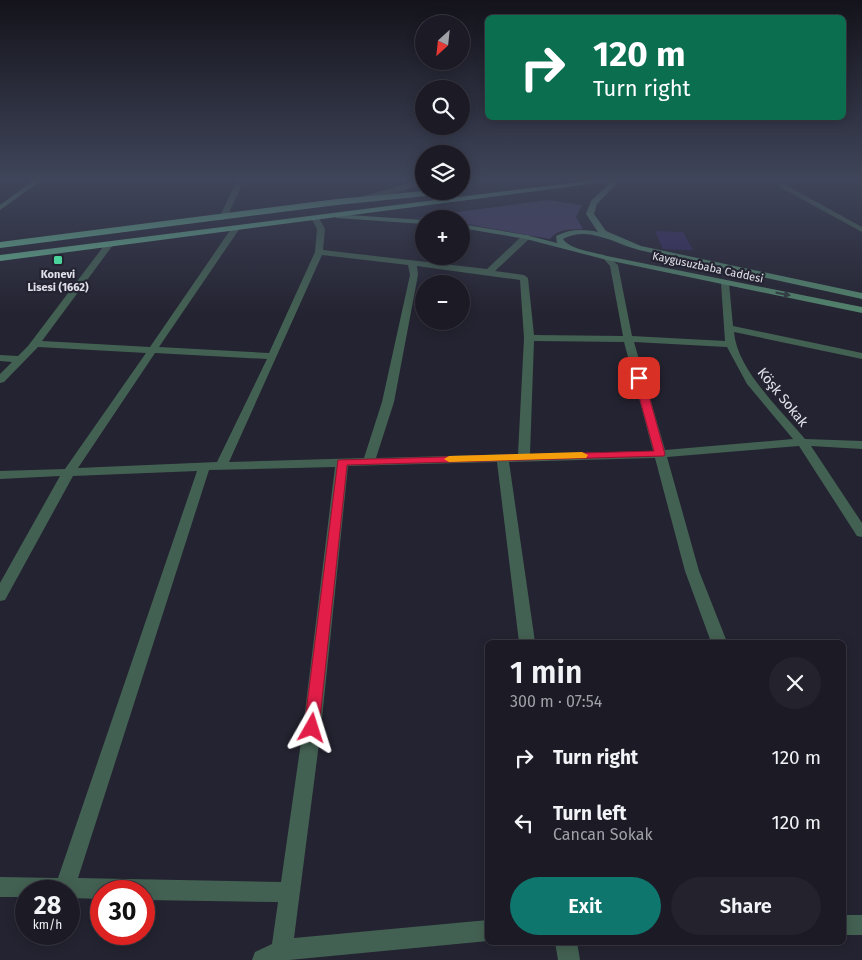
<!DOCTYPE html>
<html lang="en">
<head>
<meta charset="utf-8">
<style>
  body { margin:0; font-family:"Fira Sans",sans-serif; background:#24232d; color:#f1f3f6; height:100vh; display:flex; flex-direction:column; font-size:19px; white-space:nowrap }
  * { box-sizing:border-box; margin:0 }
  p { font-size:16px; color:#a0a1a7 }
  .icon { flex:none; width:28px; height:28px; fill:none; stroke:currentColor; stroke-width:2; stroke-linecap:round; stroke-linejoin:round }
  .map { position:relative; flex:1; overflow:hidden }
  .drawer { position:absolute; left:485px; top:640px; width:361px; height:305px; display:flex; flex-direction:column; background:#1b1a25; border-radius:8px; box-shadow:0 2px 12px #0003,0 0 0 1px #393842 }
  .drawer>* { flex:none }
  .top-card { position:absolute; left:485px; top:15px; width:361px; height:105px; border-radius:8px; box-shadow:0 2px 12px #0003,0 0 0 1px #393842; background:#0b6e4f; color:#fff; overflow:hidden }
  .needle { width:32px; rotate:207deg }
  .tools { position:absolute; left:415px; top:15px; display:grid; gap:10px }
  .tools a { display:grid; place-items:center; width:55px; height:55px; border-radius:50%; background:#1b1a25; box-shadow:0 2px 12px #0003,0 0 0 1px #393842; font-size:25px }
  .speed { position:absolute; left:15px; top:880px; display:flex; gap:10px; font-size:25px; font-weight:700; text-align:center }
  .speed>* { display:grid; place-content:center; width:65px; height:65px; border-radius:50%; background:#1b1a25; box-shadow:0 2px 12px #0003,0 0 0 1px #393842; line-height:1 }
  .speed small { font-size:12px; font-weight:400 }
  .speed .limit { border:8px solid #d22; background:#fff; color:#111 }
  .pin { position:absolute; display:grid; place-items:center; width:42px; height:42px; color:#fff; margin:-21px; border-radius:10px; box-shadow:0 2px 8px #0006 }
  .me { position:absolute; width:55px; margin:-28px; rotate:6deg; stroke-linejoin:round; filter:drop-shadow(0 0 4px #0008) }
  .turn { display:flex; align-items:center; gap:18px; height:105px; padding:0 25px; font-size:22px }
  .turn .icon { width:65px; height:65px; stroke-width:2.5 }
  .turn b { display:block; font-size:35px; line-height:42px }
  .round { display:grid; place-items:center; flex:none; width:52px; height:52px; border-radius:26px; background:#24232d }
  .head { display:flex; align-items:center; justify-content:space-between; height:85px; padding:0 25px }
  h1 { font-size:30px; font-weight:600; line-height:38px }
  .action { display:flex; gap:10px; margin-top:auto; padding:10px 25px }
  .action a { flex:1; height:58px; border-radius:30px; background:#0f766e; color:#fff; font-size:20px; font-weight:600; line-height:58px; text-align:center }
  .action a+a { background:#24232d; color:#f1f3f6 }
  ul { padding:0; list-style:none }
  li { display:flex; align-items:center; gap:15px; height:65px; padding:0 25px }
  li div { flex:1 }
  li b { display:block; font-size:19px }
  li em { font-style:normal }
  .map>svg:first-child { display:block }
  .green { fill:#474069 }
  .building { fill:#352961 }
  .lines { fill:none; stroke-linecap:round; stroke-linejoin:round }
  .street { fill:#436152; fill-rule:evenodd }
  .secondary { fill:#52836c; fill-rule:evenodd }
  .highway { fill:#66b590; fill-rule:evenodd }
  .oneway { fill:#303b40 }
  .route { fill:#e11d48; stroke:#92132f }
  .slow { fill:#f59e0b }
  .poi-dot { fill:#4ad49c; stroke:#242331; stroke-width:2 }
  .labels { text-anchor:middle; stroke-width:4.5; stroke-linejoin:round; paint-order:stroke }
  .far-street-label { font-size:11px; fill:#e2e1eb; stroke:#242331 }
  .far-poi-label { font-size:11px; font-weight:bold; fill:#e2e1eb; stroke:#242331 }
  .street-label { font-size:14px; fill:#e2e1eb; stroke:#242331 }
</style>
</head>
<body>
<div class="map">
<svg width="862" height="960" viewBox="0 0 862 960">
  <rect width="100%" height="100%" fill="#242331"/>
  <path class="green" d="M 547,200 L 582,205 L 576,217 L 583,229 C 571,230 558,228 550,239 L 461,223 L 461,219 L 413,218 Z"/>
  <polygon class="building" points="655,231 683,232 693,250 663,249"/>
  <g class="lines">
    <g class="street">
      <polygon points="237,180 244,180 228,215 223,220 217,220 216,218 221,214"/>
      <polygon points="419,180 424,180 424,183 387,196 361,200 357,198"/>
      <polygon points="779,180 797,180 784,184 862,227 862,232 778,186"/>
      <path d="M 312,216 L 318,216 L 325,229 L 323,250 L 487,269 L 523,235 L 529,235 L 529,239 L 495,271 L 524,275 L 528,278 L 534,335 L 623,336 L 610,266 L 603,258 L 607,256 L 618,265 L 632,336 L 725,341 L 721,283 L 725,280 L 729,283 L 733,326 L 862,353 L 862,359 L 734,332 C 737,370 781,410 805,439 L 862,441 L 862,449 L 811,446 L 862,523 L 862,537 L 857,536 L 799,446 L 667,457 L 699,571 L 727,642 L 711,642 L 685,571 L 655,458 L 509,462 L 535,642 L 519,642 L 497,462 L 348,466 L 321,728 L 294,938 L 488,920 L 488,941 L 289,960 L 252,960 L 255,952 L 272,944 L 278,902 L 144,900 L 144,891 L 101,891 L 101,899 L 69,898 L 69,891 L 26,891 L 26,897 L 0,897 L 0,877 L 58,878 L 197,471 L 73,476 L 5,600 L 0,601 L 0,583 L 60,476 L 0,479 L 0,471 L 65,469 L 146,353 L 38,347 L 4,382 L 0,383 L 0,374 L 12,362 L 0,361 L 0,355 L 18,356 L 28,346 L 106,243 L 109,243 L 113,245 L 42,341 L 150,347 L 233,226 L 236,226 L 240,228 L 159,347 L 269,353 L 315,252 L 317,229 L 311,218 ZM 322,255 L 408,265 L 410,275 L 382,402 L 364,458 L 229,462 ZM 417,266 L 520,280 L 524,338 L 518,454 L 376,458 L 394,402 L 418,275 ZM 534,341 L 624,342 L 653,451 L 530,454 ZM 634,342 L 727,347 L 747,384 L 793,439 L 665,450 ZM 155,353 L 267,359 L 217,462 L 78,468 ZM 335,467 L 303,728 L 281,882 L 78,878 L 209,470 Z"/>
      <rect x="844" y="915" width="18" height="20"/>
      <polygon points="555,942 577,942 580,960 558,960"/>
    </g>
    <g class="secondary">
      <polygon points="34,180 42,180 0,210 0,205"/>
      <path d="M 613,180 L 619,181 L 597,204 L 594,214 L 606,231 L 641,246 L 862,293 L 862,299 L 639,250 C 616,244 588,225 563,239 C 570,250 595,252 607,256 L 862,307 L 862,313 L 607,260 L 526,239 L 461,228 L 461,224 L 526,235 L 557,243 L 556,236 C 570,229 583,229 598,232 L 586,214 L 591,201 Z"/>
      <polygon points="334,214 424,220 424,224 337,218 333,216"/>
    </g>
    <g class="highway">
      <polygon points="594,180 621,180 0,261 0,255"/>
      <polygon points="424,191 449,191 445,194 337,205 0,248 0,242 337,199"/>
    </g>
  </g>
  <defs><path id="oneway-solid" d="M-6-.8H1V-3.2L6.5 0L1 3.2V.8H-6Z" transform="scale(1.25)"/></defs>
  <use class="oneway" href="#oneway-solid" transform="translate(783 294) rotate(11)"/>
  <linearGradient id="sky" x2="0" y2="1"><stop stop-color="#14131b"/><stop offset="0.57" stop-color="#3f455a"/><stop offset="1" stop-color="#3f455a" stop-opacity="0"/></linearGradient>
  <rect width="862" height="315" fill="url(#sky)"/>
  <polygon class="route" points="635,375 639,375 644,378 665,454 664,456 347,465 319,728 317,733 312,734 306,733 304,728 338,460 654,451 634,378"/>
  <polygon class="slow" points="582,452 588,455 586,458 449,462 444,459 449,456"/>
  <rect class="poi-dot" x="53" y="255" width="10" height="10" rx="2.5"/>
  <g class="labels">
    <g class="far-street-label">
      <text transform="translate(708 267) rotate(12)" y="4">Kaygusuzbaba Caddesi</text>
    </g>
    <g class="far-poi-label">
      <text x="58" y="278">Konevi<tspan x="58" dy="13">Lisesi (1662)</tspan></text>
    </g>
    <g class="street-label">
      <text transform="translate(783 397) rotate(51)" y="5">Köşk Sokak</text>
    </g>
  </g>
</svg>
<div class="tools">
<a><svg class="needle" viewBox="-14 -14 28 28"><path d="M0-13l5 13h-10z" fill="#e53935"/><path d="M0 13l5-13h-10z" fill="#a0a1a7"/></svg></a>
<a><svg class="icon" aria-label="search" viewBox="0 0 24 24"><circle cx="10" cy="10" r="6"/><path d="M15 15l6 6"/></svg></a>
<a><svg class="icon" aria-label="layers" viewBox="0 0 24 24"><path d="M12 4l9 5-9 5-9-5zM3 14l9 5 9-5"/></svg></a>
<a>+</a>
<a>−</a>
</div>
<div class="speed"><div>28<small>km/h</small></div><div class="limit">30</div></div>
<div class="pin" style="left:639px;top:378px;background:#d93025"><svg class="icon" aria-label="arrive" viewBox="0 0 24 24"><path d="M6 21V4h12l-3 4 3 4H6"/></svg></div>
<svg class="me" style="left:312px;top:728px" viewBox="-20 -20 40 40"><path d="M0-17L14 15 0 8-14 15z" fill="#e11d48" stroke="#fff" stroke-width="4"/></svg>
<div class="top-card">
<div class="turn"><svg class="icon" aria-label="right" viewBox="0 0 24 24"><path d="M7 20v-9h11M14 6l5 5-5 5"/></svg><div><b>120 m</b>Turn right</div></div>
</div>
<section class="drawer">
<div class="head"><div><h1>1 min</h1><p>300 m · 07:54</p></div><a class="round"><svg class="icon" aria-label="close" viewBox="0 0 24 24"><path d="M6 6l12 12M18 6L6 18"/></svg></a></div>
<ul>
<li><svg class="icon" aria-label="right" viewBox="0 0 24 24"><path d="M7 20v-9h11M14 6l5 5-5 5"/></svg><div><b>Turn right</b></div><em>120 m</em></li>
<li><svg class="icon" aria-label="left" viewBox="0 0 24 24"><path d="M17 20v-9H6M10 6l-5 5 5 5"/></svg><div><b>Turn left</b><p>Cancan Sokak</p></div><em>120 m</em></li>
</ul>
<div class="action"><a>Exit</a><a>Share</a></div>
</section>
</div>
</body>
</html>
